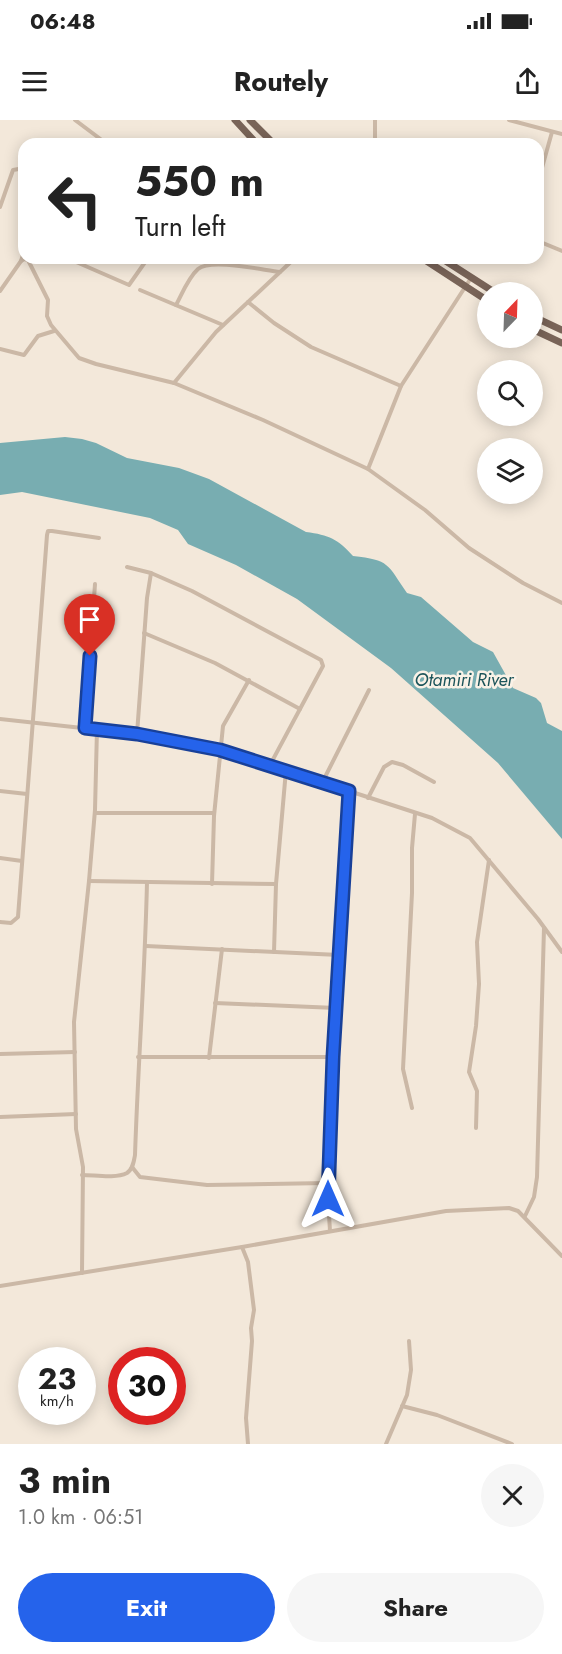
<!DOCTYPE html>
<html lang="en">
<head>
<meta charset="utf-8">
<style>
  body { margin:0; font-family:Jost,sans-serif; background:#f6f6f6; color:#222; height:100vh; display:flex; flex-direction:column; font-size:22px; white-space:nowrap }
  * { box-sizing:border-box; margin:0 }
  p { font-size:20px; color:#767676 }
  .icon { flex:none; width:33px; height:33px; fill:none; stroke:currentColor; stroke-width:2; stroke-linecap:round; stroke-linejoin:round }
  .map { position:relative; height:1324px; overflow:hidden }
  .details { display:flex; flex-direction:column; background:#fff; flex:1 }
  .details>* { flex:none }
  .guide { position:absolute; left:18px; top:18px; width:526px; height:126px; border-radius:18px; box-shadow:0 3px 15px #0003; background:#fff; color:#222; overflow:hidden }
  .needle { width:39px; rotate:23deg }
  .tools { position:absolute; left:477px; top:162px; display:grid; gap:12px }
  .tools a { display:grid; place-items:center; width:66px; height:66px; border-radius:50%; background:#fff; box-shadow:0 3px 15px #0003; font-size:30px }
  .speed { position:absolute; left:18px; top:1227px; display:flex; gap:12px; font-size:30px; font-weight:700; text-align:center }
  .speed>* { display:grid; place-content:center; width:78px; height:78px; border-radius:50%; background:#fff; box-shadow:0 3px 15px #0003; line-height:1 }
  .speed small { font-size:15px; font-weight:400 }
  .speed .limit { border:9px solid #d22; background:#fff; color:#111 }
  .pin { position:absolute; display:grid; place-items:center; width:51px; height:51px; color:#fff; margin:-62px -26px; border-radius:50% 50% 50% 0; rotate:-45deg; box-shadow:0 0 6px #0007 }
  .pin .icon { rotate:45deg }
  .me { position:absolute; width:66px; margin:-33px; rotate:0deg; stroke-linejoin:round; filter:drop-shadow(0 0 4px #0008) }
  .turn { display:flex; align-items:center; gap:21px; height:126px; padding:0 18px; font-size:27px }
  .turn .icon { width:78px; height:78px; stroke-width:2.5 }
  .turn b { display:block; font-size:42px; line-height:51px }
  .round { display:grid; place-items:center; flex:none; width:63px; height:63px; border-radius:32px; background:#f6f6f6 }
  .summary { display:flex; align-items:center; justify-content:space-between; height:102px; padding:0 18px }
  h1 { font-size:36px; font-weight:700; line-height:45px }
  .cta { display:flex; gap:12px; margin-top:auto; padding:12px 18px }
  .cta a { flex:1; height:69px; border-radius:36px; background:#2563eb; color:#fff; font-size:24px; font-weight:700; line-height:69px; text-align:center }
  .cta a+a { background:#f6f6f6; color:#222 }
  .status { display:flex; justify-content:space-between; align-items:center; height:42px; padding:0 30px; background:#fff; direction:ltr }
  .status svg { height:16px; fill:currentColor }
  header { display:flex; justify-content:space-between; align-items:center; height:78px; padding:0 18px; background:#fff; font-size:27px; font-weight:700 }
  .map>svg:first-child { display:block }
  .water { fill:#78adb1 }
  .lines { fill:none; stroke-linecap:round; stroke-linejoin:round }
  .minor { stroke:#cbb8a6; stroke-width:4 }
  .primary { stroke:#796458; stroke-width:7 }
  .route-casing { stroke:#184099; stroke-width:15 }
  .route { stroke:#2563eb; stroke-width:10 }
  .labels { text-anchor:middle; stroke-width:5; stroke-linejoin:round; paint-order:stroke }
  .water-label { font-size:18px; font-style:italic; fill:#1b545a; stroke:#faf2e7 }
</style>
</head>
<body>
<div class="status"><b>06:48</b><svg viewBox="0 0 49 12"><path d="M0 12V9h3v3zM5 12V6h3v6zM10 12V3h3v9zM15 12V0h3v12zM26 1h20v11H26zM47 4h2v5h-2z"/></svg></div>
<header><svg class="icon" aria-label="menu" viewBox="0 0 24 24"><path d="M4 6h16M4 12h16M4 18h16"/></svg>Routely<svg class="icon" aria-label="share" viewBox="0 0 24 24"><path d="M12 15V3M7 8l5-5 5 5M5 13v7h14v-7"/></svg></header>
<div class="map">
<svg width="562" height="1324" viewBox="0 0 562 1324">
  <rect width="100%" height="100%" fill="#f3e8da"/>
  <path class="water" d="M 65,317 L 82,319 L 96,323 L 127,338 L 179,348 L 209,359 L 306,412 C 329,415 338,419 353,436 C 390,440 387,444 407,473 L 421,477 L 473,522 L 493,532 L 513,568 L 536,578 L 541,583 L 547,603 L 562,611 L 562,719 L 498,643 L 391,548 L 297,479 L 236,445 L 188,424 L 178,410 L 150,398 L 22,372 L 0,375 L 0,323 Z"/>
  <g class="lines">
    <g class="minor">
      <polyline points="75,0 107,24"/>
      <polyline points="375,0 375,24"/>
      <polyline points="509,0 562,14"/>
      <polyline points="538,62 552,12"/>
      <polyline points="0,87 13,50 24,48"/>
      <polyline points="538,121 562,131"/>
      <polyline points="67,138 129,165 148,138"/>
      <polyline points="21,141 24,132"/>
      <polyline points="140,170 223,205"/>
      <polyline points="0,171 21,141 24,139 28,140 48,180 47,196 51,205 79,238 96,244 174,263 263,300 368,349 425,390 469,428 523,463 562,483"/>
      <polyline points="248,182 274,203 311,227 401,266 471,158"/>
      <path d="M 176,185 C 182,174 188,158 198,149 C 211,138 262,150 280,152"/>
      <polyline points="0,229 24,235 38,216 54,211"/>
      <polyline points="174,263 216,212 295,138"/>
      <polyline points="368,349 401,266"/>
      <polyline points="127,447 151,453 192,471 321,540 323,546 270,645"/>
      <polyline points="144,513 215,543 300,589"/>
      <polyline points="0,599 137,614 220,629 432,698 470,718 538,799 562,832"/>
      <polyline points="85,608 95,464"/>
      <polyline points="137,614 147,478 151,453"/>
      <polyline points="322,663 369,570"/>
      <polyline points="0,671 27,674"/>
      <polyline points="368,678 384,647 392,642 403,645 434,662"/>
      <polyline points="95,693 214,693"/>
      <polyline points="0,738 22,741"/>
      <polyline points="89,761 276,764"/>
      <polyline points="212,764 214,696 223,606 249,560"/>
      <polyline points="0,802 11,803 18,797 47,415 48,411 52,411 99,418"/>
      <polyline points="146,826 339,835"/>
      <polyline points="274,832 276,764 286,650"/>
      <polyline points="215,883 336,888"/>
      <polyline points="0,934 75,932"/>
      <polyline points="138,937 332,937"/>
      <polyline points="209,938 222,829"/>
      <polyline points="412,988 403,949 412,773 412,728 415,694"/>
      <polyline points="0,997 76,994"/>
      <polyline points="476,1008 477,971 469,952 476,906 479,864 477,822 489,740"/>
      <polyline points="132,1047 140,1057 207,1065 327,1063"/>
      <path d="M 82,1055 C 95,1055 115,1059 127,1053 C 133,1049 134,1041 135,1035 C 138,944 145,853 147,762"/>
      <polyline points="525,1096 534,1077 537,1057 544,808"/>
      <polyline points="330,1111 327,1063 333,937 349,672"/>
      <polyline points="242,1127 248,1142 254,1190 251,1208 252,1221 246,1298 248,1324"/>
      <polyline points="82,1153 83,1047 76,1009 74,902 89,761 95,690 97,609"/>
      <polyline points="0,1166 242,1127 446,1091 509,1088 518,1091 562,1136"/>
      <polyline points="402,1286 437,1295 512,1324"/>
      <polyline points="386,1324 407,1275 411,1250 409,1221"/>
    </g>
    <g class="primary">
      <polyline points="235,0 257,24"/>
      <polyline points="250,0 274,24"/>
      <polyline points="422,138 488,181"/>
      <polyline points="441,138 494,172"/>
      <polyline points="532,196 562,210"/>
      <polyline points="532,209 562,223"/>
    </g>
  </g>
  <g class="lines">
    <g class="route-casing">
      <polyline id="route" points="90,536 85,608 137,614 220,630 349,671 333,937 328,1079"/>
    </g>
    <use href="#route" class="route"/>
  </g>
  <g class="labels">
    <g class="water-label">
      <text x="464" y="566">Otamiri River</text>
    </g>
  </g>
</svg>
<div class="tools">
<a><svg class="needle" viewBox="-14 -14 28 28"><path d="M0-13l5 13h-10z" fill="#e53935"/><path d="M0 13l5-13h-10z" fill="#767676"/></svg></a>
<a><svg class="icon" aria-label="search" viewBox="0 0 24 24"><circle cx="10" cy="10" r="6"/><path d="M15 15l6 6"/></svg></a>
<a><svg class="icon" aria-label="layers" viewBox="0 0 24 24"><path d="M12 4l9 5-9 5-9-5zM3 14l9 5 9-5"/></svg></a>
</div>
<div class="speed"><div>23<small>km/h</small></div><div class="limit">30</div></div>
<div class="pin" style="left:90px;top:536px;background:#d93025"><svg class="icon" aria-label="arrive" viewBox="0 0 24 24"><path d="M6 21V4h12l-3 4 3 4H6"/></svg></div>
<svg class="me" style="left:328px;top:1079px" viewBox="-20 -20 40 40"><path d="M0-17L14 15 0 8-14 15z" fill="#2563eb" stroke="#fff" stroke-width="4"/></svg>
<div class="guide">
<div class="turn"><svg class="icon" aria-label="left" viewBox="0 0 24 24"><path d="M17 20v-9H6M10 6l-5 5 5 5"/></svg><div><b>550 m</b>Turn left</div></div>
</div>
</div>
<section class="details">
<div class="summary"><div><h1>3 min</h1><p>1.0 km · 06:51</p></div><a class="round"><svg class="icon" aria-label="close" viewBox="0 0 24 24"><path d="M6 6l12 12M18 6L6 18"/></svg></a></div>
<div class="cta"><a>Exit</a><a>Share</a></div>
</section>
</body>
</html>
